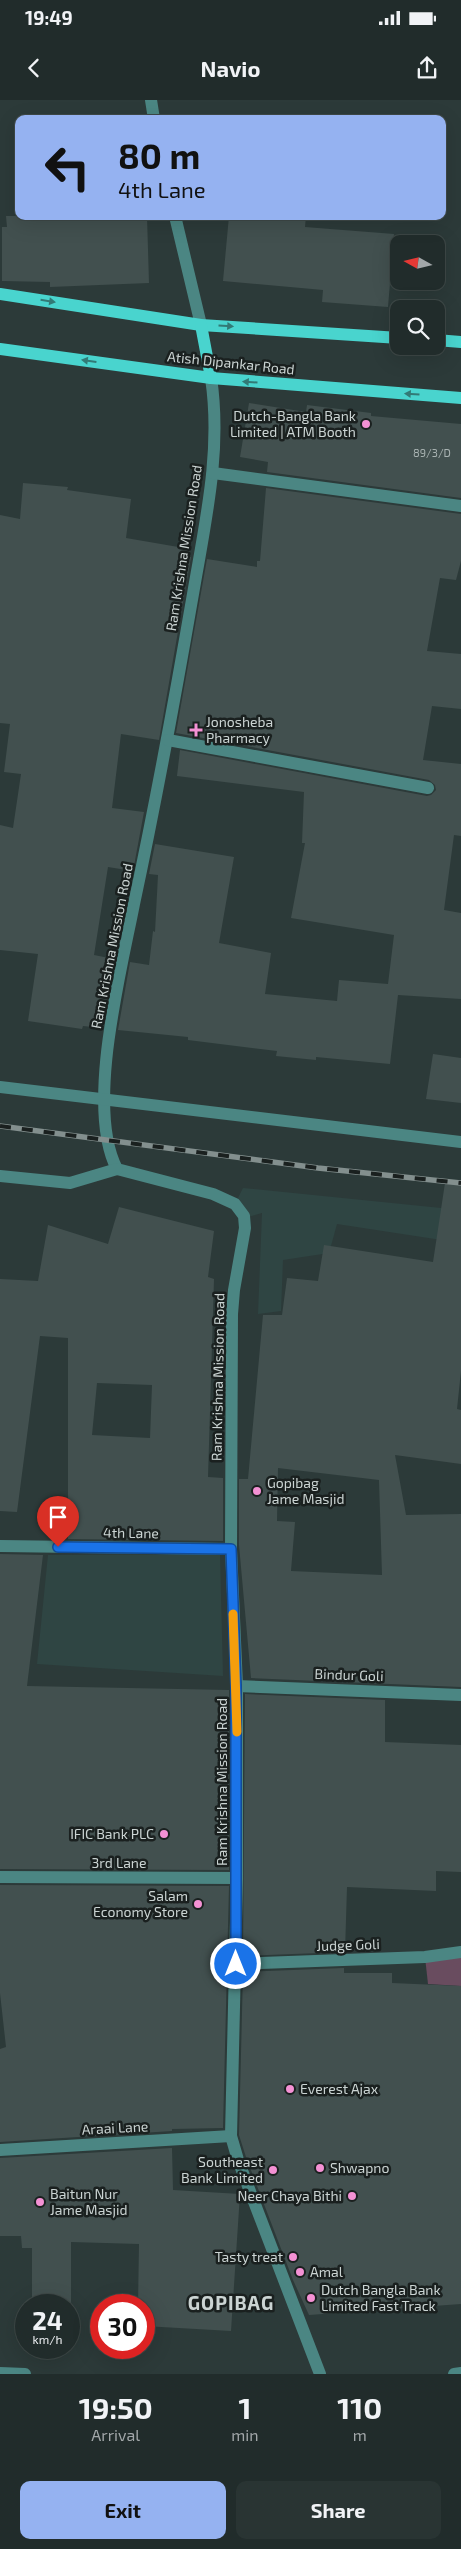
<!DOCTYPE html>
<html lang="en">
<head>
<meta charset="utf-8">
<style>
  body { margin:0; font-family:"Exo 2",sans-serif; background:#293433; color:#f1f3f6; height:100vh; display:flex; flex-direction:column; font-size:19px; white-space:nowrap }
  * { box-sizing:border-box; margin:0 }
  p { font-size:16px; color:#a2a7a9 }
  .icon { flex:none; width:28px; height:28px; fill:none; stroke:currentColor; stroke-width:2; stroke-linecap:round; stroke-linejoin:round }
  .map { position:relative; height:2274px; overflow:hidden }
  .drawer { display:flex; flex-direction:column; background:#212c2b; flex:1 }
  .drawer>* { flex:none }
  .top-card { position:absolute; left:15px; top:15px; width:431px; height:105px; border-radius:10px; box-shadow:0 5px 20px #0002,0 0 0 1px #3e4847; background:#95b2f1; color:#111; overflow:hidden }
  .needle { width:32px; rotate:278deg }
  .buttons { position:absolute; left:390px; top:135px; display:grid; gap:10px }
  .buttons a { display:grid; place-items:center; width:55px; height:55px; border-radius:10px; background:#212c2b; box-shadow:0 5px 20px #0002,0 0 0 1px #3e4847; font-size:25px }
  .speed { position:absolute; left:15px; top:2194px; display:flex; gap:10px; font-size:25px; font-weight:700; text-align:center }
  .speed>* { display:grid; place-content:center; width:65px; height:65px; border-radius:50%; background:#212c2b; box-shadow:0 5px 20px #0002,0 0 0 1px #3e4847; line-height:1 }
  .speed small { font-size:12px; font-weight:400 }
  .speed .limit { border:8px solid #d22; background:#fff; color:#111 }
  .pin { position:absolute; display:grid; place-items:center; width:42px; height:42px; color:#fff; margin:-51px -21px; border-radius:50% 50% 50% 0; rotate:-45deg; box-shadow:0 0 5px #0007 }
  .pin .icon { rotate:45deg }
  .me { position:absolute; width:55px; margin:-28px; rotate:0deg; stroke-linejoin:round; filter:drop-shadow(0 0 4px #0008) }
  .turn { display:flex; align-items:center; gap:18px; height:105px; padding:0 20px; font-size:22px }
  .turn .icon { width:65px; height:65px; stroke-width:2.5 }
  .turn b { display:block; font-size:35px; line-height:42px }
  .eta { display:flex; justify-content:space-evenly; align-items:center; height:85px; text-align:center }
  .eta b { font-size:30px; font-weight:700; line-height:35px }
  .button { display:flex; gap:10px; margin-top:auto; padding:10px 20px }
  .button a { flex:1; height:58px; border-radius:10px; background:#95b2f1; color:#111; font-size:20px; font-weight:700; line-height:58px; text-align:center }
  .button a+a { background:#293433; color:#f1f3f6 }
  .status { display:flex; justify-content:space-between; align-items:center; height:35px; padding:0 25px; background:#212c2b; direction:ltr }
  .status svg { height:14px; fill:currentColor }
  header { display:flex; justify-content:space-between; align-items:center; height:65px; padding:0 20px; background:#212c2b; font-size:22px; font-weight:700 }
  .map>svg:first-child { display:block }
  .built { fill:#2f4543 }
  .green { fill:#694c5f }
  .building { fill:#42504f; fill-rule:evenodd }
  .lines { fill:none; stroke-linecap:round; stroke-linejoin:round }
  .minor { stroke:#4b8683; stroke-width:12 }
  .major { stroke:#49d4ce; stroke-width:12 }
  .rail-casing { stroke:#838f8e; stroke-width:5.5 }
  .rail { stroke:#1a201f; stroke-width:4; stroke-dasharray:11; stroke-linecap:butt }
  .oneway { fill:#327a76 }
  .route-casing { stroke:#114b97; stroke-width:12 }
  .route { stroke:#1a73e8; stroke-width:9 }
  .slow { stroke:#f59e0b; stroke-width:9 }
  .poi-dot { fill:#f491d4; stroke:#1a201f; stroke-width:2 }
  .labels { text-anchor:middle; stroke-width:5; stroke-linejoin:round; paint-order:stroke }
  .number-label { font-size:11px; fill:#a9b3b2 }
  .street-label { font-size:14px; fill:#cbd4d3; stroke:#1a201f }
  .poi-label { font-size:14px; fill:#cbd4d3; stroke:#1a201f; text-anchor:start }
  .district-label { font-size:19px; font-weight:bold; letter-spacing:1px; fill:#cbd4d3; stroke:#1a201f }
</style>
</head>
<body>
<div class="status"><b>19:49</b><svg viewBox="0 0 49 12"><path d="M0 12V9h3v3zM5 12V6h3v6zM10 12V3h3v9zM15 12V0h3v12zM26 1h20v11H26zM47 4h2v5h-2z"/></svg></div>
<header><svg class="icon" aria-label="back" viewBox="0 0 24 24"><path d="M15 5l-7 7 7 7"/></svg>Navio<svg class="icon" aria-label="share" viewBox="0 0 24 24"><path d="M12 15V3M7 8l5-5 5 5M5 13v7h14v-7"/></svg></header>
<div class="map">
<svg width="461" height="2274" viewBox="0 0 461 2274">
  <rect width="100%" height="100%" fill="#2c3a39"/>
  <g class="built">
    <polygon points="243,1088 461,1110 461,1143 337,1124 329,1153 283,1160 281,1211 258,1214 262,1113 241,1119 235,1104"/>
    <polygon points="220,1454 223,1576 37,1564 48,1455"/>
  </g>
  <polygon class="green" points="461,1852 461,1886 428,1884 425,1857"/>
  <g class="building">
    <polygon points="6,116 147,116 149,183 50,187 50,182 2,181 2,127 7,127"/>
    <polygon points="229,116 306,116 305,127 394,134 388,207 322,202 323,190 223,181"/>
    <polygon points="249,303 306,312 307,305 371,313 371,316 461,324 461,398 267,372 268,362 240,357"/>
    <polygon points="23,383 68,387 67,390 131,399 126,438 190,449 189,457 191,457 159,640 121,634 112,708 144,712 133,771 108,767 94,855 114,859 102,928 83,926 82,929 28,921 38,854 0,850 0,725 13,728 21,674 4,672 10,624 0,623 0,415 20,419"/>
    <polygon points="266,388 461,414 461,461 456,480 440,478 427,551 461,554 461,609 432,606 423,660 461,664 461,736 454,735 444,810 461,813 461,899 398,895 390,964 316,957 316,960 276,956 277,951 188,940 188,937 118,930 130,862 149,865 153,831 155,832 158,775 149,774 155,744 234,757 219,843 271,853 265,894 337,901 339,880 388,884 394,835 291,818 305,743 302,743 304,692 177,676 180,650 427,696 431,695 436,690 435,685 429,680 176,633 207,459 257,467 257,461 260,461"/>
    <polygon points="433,954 461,958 461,1003 426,999"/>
    <path d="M 445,1083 L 461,1084 L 461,1271 L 457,1309 L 461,1310 L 461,1364 L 395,1355 L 406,1415 L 461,1414 L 461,1587 L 251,1578 L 239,1445 L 239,1379 L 248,1379 L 263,1215 L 282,1215 L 287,1178 L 318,1181 L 324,1145 L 433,1162 ZM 278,1368 L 379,1380 L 382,1475 L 291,1471 L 295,1422 L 277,1421 Z"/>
    <path d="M 119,1107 L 214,1131 L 208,1177 L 214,1179 L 208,1377 L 223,1378 L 223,1441 L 68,1439 L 68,1238 L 40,1236 L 17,1412 L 0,1411 L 0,1179 L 38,1181 L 48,1125 L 108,1144 ZM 97,1283 L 152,1285 L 150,1338 L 92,1335 Z"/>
    <polygon points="0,1454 43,1455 27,1586 229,1590 229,1770 0,1769"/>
    <polygon points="245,1594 385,1600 385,1642 461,1645 461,1772 436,1771 436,1791 347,1787 345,1852 243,1856"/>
    <polygon points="0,1785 229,1786 223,2028 172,2029 172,2031 0,2042 0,1949 6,1947 0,1893"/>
    <polygon points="344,1868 344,1873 392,1873 392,1883 461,1886 461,2204 309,2215 293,2180 246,2057 239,2035 243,1872"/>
    <polygon points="172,2048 173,2090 240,2094 231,2231 144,2226 144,2205 138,2205 139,2144 71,2142 71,2205 32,2205 32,2148 22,2148 21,2136 0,2136 0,2058"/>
  </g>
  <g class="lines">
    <g class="minor">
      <polyline points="151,0 154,19"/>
      <polyline points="175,116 201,225"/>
      <path d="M 211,278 C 222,351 205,423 193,494 C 175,598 156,701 134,804 C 121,871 85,1008 117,1069 L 213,1094 L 235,1104 L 244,1116 L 245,1128 L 234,1190 L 232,1214 L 231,1449 L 237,1586 L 237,1778 L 231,2036 L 238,2060 L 320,2274"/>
      <polyline points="213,373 461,406"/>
      <polyline points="168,640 428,688"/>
      <polyline points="0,987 461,1042"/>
      <polyline points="0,1076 70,1083 117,1069"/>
      <polyline points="0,1446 231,1449"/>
      <polyline points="237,1586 461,1595"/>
      <polyline points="0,1777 237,1778"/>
      <polyline points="236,1864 425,1857 461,1852"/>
      <polyline points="0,2050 231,2036"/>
      <polyline points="0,2273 25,2274"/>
      <polyline points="454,2274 461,2273"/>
    </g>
    <g class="major">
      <polyline points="0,194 201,225 399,238"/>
      <polyline points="201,225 211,278"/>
      <polyline points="436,240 461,242"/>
      <polyline points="0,249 211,278 461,298"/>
    </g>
    <g class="rail-casing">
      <polyline id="rail" points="0,1026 318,1068 461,1083"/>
    </g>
    <use href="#rail" class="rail"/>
  </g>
  <defs><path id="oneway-solid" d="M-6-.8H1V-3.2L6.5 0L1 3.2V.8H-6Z" transform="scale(1.25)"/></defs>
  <g class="oneway">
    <use href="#oneway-solid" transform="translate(48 201) rotate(9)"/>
    <use href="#oneway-solid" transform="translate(226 226) rotate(4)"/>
    <use href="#oneway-solid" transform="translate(89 261) rotate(-172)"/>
    <use href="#oneway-solid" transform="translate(250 282) rotate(-176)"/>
    <use href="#oneway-solid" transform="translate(412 294) rotate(-176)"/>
  </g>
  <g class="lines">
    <g class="route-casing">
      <polyline id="route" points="58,1447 231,1449 236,1586 236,1864"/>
    </g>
    <use href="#route" class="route"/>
    <polyline class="slow" points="233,1514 237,1632"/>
  </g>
  <g class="poi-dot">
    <circle cx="366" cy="324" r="5"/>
    <path d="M193.5 622.5h5v5h5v5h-5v5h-5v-5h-5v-5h5z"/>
    <circle cx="257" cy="1391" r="5"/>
    <circle cx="164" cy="1734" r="5"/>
    <circle cx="198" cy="1804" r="5"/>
    <circle cx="290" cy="1989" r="5"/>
    <circle cx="320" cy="2068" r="5"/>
    <circle cx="273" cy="2070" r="5"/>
    <circle cx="352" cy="2096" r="5"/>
    <circle cx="40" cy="2102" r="5"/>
    <circle cx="293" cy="2157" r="5"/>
    <circle cx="300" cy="2172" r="5"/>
    <circle cx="311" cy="2198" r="5"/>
  </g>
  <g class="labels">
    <g class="number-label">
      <text x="432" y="357">89/3/D</text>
    </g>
    <g class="street-label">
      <text transform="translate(231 263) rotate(6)" y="5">Atish Dipankar Road</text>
      <text transform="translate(184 448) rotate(-81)" y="5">Ram Krishna Mission Road</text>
      <text transform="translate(112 846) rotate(-79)" y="5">Ram Krishna Mission Road</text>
      <text transform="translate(218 1277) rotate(-89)" y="5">Ram Krishna Mission Road</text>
      <text transform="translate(131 1433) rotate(1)" y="5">4th Lane</text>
      <text transform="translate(349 1575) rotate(2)" y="5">Bindur Goli</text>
      <text transform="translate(222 1682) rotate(-90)" y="5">Ram Krishna Mission Road</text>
      <text x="119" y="1768">3rd Lane</text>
      <text transform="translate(348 1845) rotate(-2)" y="5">Judge Goli</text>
      <text transform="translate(115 2028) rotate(-3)" y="5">Araai Lane</text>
    </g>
    <g class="poi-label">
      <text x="356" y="321" text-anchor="end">Dutch-Bangla Bank<tspan x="356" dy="16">Limited | ATM Booth</tspan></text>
      <text x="206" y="627">Jonosheba<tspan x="206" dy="16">Pharmacy</tspan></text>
      <text x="267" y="1388">Gopibag<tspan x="267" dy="16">Jame Masjid</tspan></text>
      <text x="154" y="1739" text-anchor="end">IFIC Bank PLC</text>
      <text x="188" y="1801" text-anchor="end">Salam<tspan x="188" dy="16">Economy Store</tspan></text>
      <text x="300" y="1994">Everest Ajax</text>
      <text x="263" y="2067" text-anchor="end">Southeast<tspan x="263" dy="16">Bank Limited</tspan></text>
      <text x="330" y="2073">Shwapno</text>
      <text x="50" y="2099">Baitun Nur<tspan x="50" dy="16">Jame Masjid</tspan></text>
      <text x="342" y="2101" text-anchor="end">Neer Chaya Bithi</text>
      <text x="283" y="2162" text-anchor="end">Tasty treat</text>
      <text x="310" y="2177">Amal</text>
      <text x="321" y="2195">Dutch Bangla Bank<tspan x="321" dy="16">Limited Fast Track</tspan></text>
    </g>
    <g class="district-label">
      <text x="231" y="2210">GOPIBAG</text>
    </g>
  </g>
</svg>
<div class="buttons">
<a><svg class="needle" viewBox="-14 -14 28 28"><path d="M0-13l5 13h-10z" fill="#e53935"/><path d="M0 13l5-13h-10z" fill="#a2a7a9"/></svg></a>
<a><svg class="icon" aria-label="search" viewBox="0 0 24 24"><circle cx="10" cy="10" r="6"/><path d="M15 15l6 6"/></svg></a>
</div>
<div class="speed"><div>24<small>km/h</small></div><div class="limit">30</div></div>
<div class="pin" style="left:58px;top:1447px;background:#d93025"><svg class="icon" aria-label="arrive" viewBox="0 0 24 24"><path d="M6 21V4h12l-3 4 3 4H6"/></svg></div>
<svg class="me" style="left:236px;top:1864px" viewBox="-20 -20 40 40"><circle r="17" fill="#1a73e8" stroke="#fff" stroke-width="3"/><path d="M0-11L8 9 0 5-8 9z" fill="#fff"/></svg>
<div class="top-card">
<div class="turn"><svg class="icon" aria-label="left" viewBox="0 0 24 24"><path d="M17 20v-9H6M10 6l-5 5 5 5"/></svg><div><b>80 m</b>4th Lane</div></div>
</div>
</div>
<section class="drawer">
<div class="eta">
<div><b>19:50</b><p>Arrival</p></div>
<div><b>1</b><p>min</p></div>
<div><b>110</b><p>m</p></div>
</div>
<div class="button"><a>Exit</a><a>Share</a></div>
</section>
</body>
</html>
